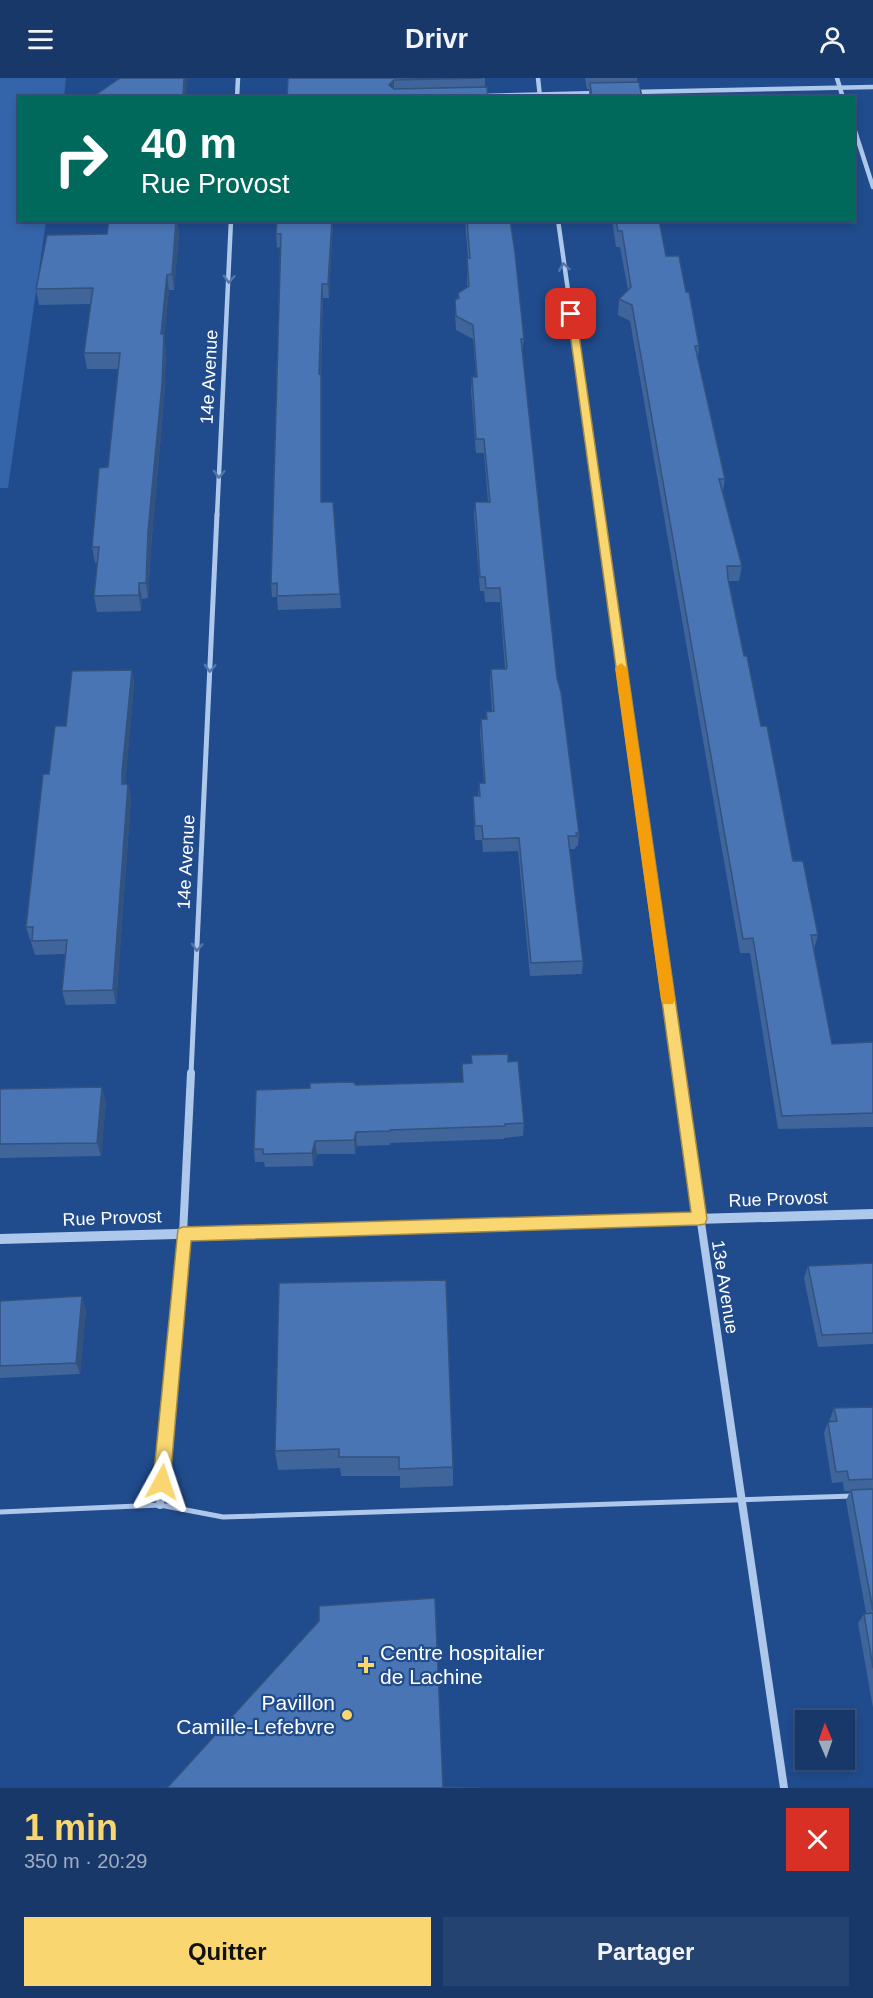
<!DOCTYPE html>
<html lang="fr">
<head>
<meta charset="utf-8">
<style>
  body { margin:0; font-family:Arial,sans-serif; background:#254371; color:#f1f3f6; height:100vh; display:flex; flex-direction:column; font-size:22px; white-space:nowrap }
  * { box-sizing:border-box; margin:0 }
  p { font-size:20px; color:#9facc0 }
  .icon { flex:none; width:33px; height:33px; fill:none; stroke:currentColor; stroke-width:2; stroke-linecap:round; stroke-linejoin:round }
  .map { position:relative; height:1710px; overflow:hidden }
  .sheet { display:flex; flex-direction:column; background:#183869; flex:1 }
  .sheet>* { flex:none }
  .hud { position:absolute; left:18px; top:18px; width:837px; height:126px; border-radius:0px; box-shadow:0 3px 9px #0003,0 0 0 2px #36527d; background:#00695c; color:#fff; overflow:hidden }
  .needle { width:39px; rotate:358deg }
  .fabs { position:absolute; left:795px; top:1632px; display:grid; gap:12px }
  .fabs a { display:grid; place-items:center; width:60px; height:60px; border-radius:0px; background:#183869; box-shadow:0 3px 9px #0003,0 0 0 2px #36527d; font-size:30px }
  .pin { position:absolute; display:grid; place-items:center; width:51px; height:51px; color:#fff; margin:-26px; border-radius:12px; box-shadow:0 3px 9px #0006 }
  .me { position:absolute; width:66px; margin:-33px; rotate:5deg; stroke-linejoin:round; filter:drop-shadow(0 0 4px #0008) }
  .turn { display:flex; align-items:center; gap:21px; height:126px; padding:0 24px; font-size:27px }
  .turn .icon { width:78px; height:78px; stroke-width:2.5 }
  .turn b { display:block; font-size:42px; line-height:51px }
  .round { display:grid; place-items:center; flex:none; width:63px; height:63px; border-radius:0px; background:#254371 }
  .overview { display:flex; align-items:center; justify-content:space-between; height:102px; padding:0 24px }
  h1 { font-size:36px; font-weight:800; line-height:45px; color:#f9d66f }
  .action { display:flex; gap:12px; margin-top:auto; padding:12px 24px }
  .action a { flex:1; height:69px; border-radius:0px; background:#f9d66f; color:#111; font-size:24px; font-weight:800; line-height:69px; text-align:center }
  .action a+a { background:#254371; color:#f1f3f6 }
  header { display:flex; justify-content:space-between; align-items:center; height:78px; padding:0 24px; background:#183869; font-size:27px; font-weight:800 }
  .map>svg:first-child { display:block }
  .green { fill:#3465aa }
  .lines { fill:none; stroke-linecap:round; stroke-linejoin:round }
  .service { stroke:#aec8ec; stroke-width:5 }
  .minor-far2 { stroke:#aec8ec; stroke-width:4.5 }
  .minor-far1 { stroke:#aec8ec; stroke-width:5 }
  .minor { stroke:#aec8ec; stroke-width:8 }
  .tertiary { fill:#aec8ec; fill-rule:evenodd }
  .wall { fill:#3f659b }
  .shaded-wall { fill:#33527e }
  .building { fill:#4975b4; stroke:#33527e; stroke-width:1.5 }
  .oneway { stroke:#5277ae }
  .route { fill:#f9d66f; stroke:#a28b48; stroke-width:1.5 }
  .slow { fill:#f59e0b }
  .poi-dot { fill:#f9d66f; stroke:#204b8c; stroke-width:2 }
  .labels { text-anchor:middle; stroke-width:4.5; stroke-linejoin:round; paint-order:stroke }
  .street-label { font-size:18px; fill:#fff; stroke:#204b8c }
  .near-poi-label { font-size:21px; fill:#fff; stroke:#204b8c; text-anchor:start }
</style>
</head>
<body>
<header><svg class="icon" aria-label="menu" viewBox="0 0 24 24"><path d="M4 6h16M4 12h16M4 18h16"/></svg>Drivr<svg class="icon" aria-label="person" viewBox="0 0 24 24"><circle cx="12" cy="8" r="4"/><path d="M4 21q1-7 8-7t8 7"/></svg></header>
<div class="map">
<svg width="873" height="1710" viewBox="0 0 873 1710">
  <rect width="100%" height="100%" fill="#204b8c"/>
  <polygon class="green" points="0,0 66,0 64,19 20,20 20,142 46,143 8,410 0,410"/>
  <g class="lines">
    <polyline class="service" points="0,1434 160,1427 223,1439 853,1418"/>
    <g class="minor-far2">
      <polyline points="538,0 540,19"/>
      <polyline points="837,0 843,20"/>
      <polyline points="634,14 873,9"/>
      <polyline points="481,18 597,15"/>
      <polyline points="237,20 238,0"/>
      <polyline points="854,50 873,109"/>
      <polyline points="558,142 600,438"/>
      <polyline points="217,438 231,142"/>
    </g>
    <g class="minor-far1">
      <polyline points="600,436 679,996"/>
      <polyline points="191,996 217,436"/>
    </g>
    <g class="minor">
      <polyline points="679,995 784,1710"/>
      <polyline points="160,1427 183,1156 191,995"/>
    </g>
    <polygon class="tertiary" points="873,1131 873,1141 0,1166 0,1156"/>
  </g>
  <g class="wall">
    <polygon points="288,0 485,0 485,9 287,20"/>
    <polygon points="585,0 637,0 637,4 642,20 589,20 589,11 587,11"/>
    <polygon points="177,142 179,156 174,212 169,212 164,259 166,272 164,322 151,469 148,520 142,521 141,533 97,534 94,518 97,485 95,485 92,469 108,389 118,291 87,291 84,275 91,226 39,227 36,211 107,156"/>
    <polygon points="333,142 329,220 323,220 321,296 322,310 322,424 333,424 341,530 278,532 277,519 272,519 271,506 280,169 277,170 276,156"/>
    <polygon points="465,142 510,142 524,261 522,275 557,600 579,755 578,768 576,768 575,771 569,771 583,883 582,896 530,898 518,773 483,774 482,762 475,762 473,731 473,718 478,718 479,705 484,705 480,655 481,641 486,641 486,634 492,634 490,605 491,591 505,591 500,524 485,524 484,513 480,513 474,438 475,424 488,424 484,375 476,375 471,313 472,299 476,299 473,261 456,252 455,236 455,222 467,209 467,180 468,180"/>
    <polygon points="612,142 659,142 666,178 686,214 699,268 698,281 725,401 723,414 742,488 739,503 729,503 744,578 793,783 818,857 814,871 832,966 873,964 873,1049 778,1051 750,875 740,875 630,243 618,237 619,221 628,212 620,169 616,169"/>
    <polygon points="132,592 134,606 125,706 128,706 131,720 116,926 66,927 62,913 65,876 35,877 26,849 49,696 66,648"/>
    <polygon points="471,977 508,984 524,1045 523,1058 504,1060 504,1061 390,1065 390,1067 357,1068 355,1076 317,1076 313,1088 265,1089 264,1084 255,1084 254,1071 310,1010 356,1007 462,1004 462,986 471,985"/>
    <polygon points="0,1011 106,1023 101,1078 0,1080"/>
    <polygon points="873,1185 873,1266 818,1269 804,1200 808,1188"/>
    <polygon points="279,1205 453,1389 453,1408 400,1410 400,1398 341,1398 340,1390 278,1392 275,1373"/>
    <polygon points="0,1223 86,1231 80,1296 0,1300"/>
    <polygon points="873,1329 873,1630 858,1545 864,1536 866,1535 846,1423 850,1413 844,1413 843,1404 832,1405 824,1355 828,1344 830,1344 830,1341 834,1330"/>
  </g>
  <g class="shaded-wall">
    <polygon points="184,0 187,0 186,20 183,20"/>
    <polygon points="394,2 394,15 389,7"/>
    <polygon points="177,142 179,156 174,212 172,196"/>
    <polygon points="332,142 333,142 329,220 328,206"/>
    <polygon points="167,197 169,212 164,259 166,272 164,322 151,469 148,520 146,505 148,453 161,256"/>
    <polygon points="322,206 323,220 320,310 319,296"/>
    <polygon points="321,296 322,310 322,439 321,424"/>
    <polygon points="139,505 142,521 141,533 139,517"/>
    <polygon points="132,592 134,606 125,709 122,706 122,694"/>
    <polygon points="128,706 131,720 116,926 113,912"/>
    <polygon points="102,1009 106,1023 101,1078 97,1065"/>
    <polygon points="356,1054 357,1068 355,1076 354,1062"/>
    <polygon points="315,1063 317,1076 313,1088 312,1075"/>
    <polygon points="82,1218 86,1231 80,1296 76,1285"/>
  </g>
  <g class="building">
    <polygon points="120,0 184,0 183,20 91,20"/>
    <polygon points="288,0 482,0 394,2 389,7 394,11 487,9 488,20 287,20"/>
    <polygon points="639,4 642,20 592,20 590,5"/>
    <polygon points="109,142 176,142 172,196 167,197 161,256 164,256 162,306 148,453 146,505 139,505 139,517 94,518 99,469 92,469 99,390 108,389 120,275 84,275 93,210 36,211 47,157 107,156"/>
    <polygon points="277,142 332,142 328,206 322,206 319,296 321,296 321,424 333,424 340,516 277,518 277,505 271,506 281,156 276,156"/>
    <polygon points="467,142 510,142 515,175 524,261 521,261 557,600 561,614 579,755 576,755 577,758 568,758 583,883 531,885 519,760 483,761 482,748 475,748 473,718 480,718 479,705 485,705 481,641 487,641 486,634 494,633 491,591 506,591 507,589 500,510 486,510 485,499 480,499 475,424 490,424 484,361 476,361 472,299 477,299 473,247 456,238 455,222 459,220 458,215 469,208 467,180 470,180"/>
    <polygon points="616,142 659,142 666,178 679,178 686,214 689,214 699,268 695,268 725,401 719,401 742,488 727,488 728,501 744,578 747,578 761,648 767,648 793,783 803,783 818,857 811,857 832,966 873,964 873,1035 782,1038 753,860 743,861 632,227 619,221 631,209 622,153 618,153"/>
    <polygon points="132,592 122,694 122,706 128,706 113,912 62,913 67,862 32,863 33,849 26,849 43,696 49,696 55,648 66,648 72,593"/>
    <polygon points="508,976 508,984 518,983 524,1045 505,1046 505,1048 390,1052 390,1053 356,1054 354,1062 315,1063 312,1075 263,1076 263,1071 254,1071 256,1012 310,1010 310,1005 353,1004 356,1007 463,1004 462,986 472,985 471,977"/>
    <polygon points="102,1009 97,1065 0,1066 0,1011"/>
    <polygon points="873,1185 873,1255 822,1257 808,1188"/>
    <polygon points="446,1202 453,1389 399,1391 399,1379 339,1379 339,1371 275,1373 279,1205"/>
    <polygon points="82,1218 76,1285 0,1288 0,1223"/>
    <polygon points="873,1329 873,1401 849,1402 847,1393 836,1394 828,1344 837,1343 834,1330"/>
    <polygon points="873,1411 873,1533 851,1412"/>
    <polygon points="435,1520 443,1709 480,1710 167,1710 319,1543 319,1528"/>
    <polygon points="873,1535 873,1590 864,1536"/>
  </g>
  <defs><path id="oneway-chevron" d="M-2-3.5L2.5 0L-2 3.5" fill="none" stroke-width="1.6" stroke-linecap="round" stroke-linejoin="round" transform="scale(1.5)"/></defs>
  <g class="oneway">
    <use href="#oneway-chevron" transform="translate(564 189) rotate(-98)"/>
    <use href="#oneway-chevron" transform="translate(229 201) rotate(93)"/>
    <use href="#oneway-chevron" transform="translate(219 396) rotate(93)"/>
    <use href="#oneway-chevron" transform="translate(210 590) rotate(93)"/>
    <use href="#oneway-chevron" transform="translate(197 869) rotate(93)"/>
  </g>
  <polygon class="route" points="567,233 576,236 707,1141 705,1146 699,1147 191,1163 170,1404 168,1409 162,1412 156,1409 153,1404 178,1151 183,1149 691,1134"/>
  <polygon class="slow" points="621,585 627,590 675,922 673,926 663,926 661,922 615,590"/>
  <g class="poi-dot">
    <path d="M363 1578h6v6h6v6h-6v6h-6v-6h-6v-6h6z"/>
    <circle cx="347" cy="1637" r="6"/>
  </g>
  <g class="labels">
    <g class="street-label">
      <text transform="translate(209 299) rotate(-87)" y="6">14e Avenue</text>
      <text transform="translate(186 784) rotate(-87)" y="6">14e Avenue</text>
      <text transform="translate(778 1121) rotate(-2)" y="6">Rue Provost</text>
      <text transform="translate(112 1140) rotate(-2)" y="6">Rue Provost</text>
      <text transform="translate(725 1209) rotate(81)" y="6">13e Avenue</text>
    </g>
    <g class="near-poi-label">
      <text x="380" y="1582">Centre hospitalier<tspan x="380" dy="24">de Lachine</tspan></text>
      <text x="335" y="1632" text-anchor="end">Pavillon<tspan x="335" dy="24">Camille-Lefebvre</tspan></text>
    </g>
  </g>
</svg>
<div class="fabs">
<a><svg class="needle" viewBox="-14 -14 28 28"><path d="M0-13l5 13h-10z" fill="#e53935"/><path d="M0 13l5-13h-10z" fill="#9facc0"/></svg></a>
</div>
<div class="pin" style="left:571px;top:236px;background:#d93025"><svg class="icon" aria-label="arrive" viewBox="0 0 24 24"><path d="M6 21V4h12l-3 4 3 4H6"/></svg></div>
<svg class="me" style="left:162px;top:1404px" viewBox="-20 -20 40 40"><path d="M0-17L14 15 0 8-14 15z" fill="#f9d66f" stroke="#fff" stroke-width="4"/></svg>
<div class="hud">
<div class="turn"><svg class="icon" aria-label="right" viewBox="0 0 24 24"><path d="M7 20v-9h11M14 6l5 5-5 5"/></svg><div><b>40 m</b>Rue Provost</div></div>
</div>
</div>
<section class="sheet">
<div class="overview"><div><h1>1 min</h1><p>350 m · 20:29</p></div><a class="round" style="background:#d93025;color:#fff"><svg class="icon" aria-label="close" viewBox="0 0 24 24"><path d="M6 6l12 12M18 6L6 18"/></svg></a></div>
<div class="action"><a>Quitter</a><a>Partager</a></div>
</section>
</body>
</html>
